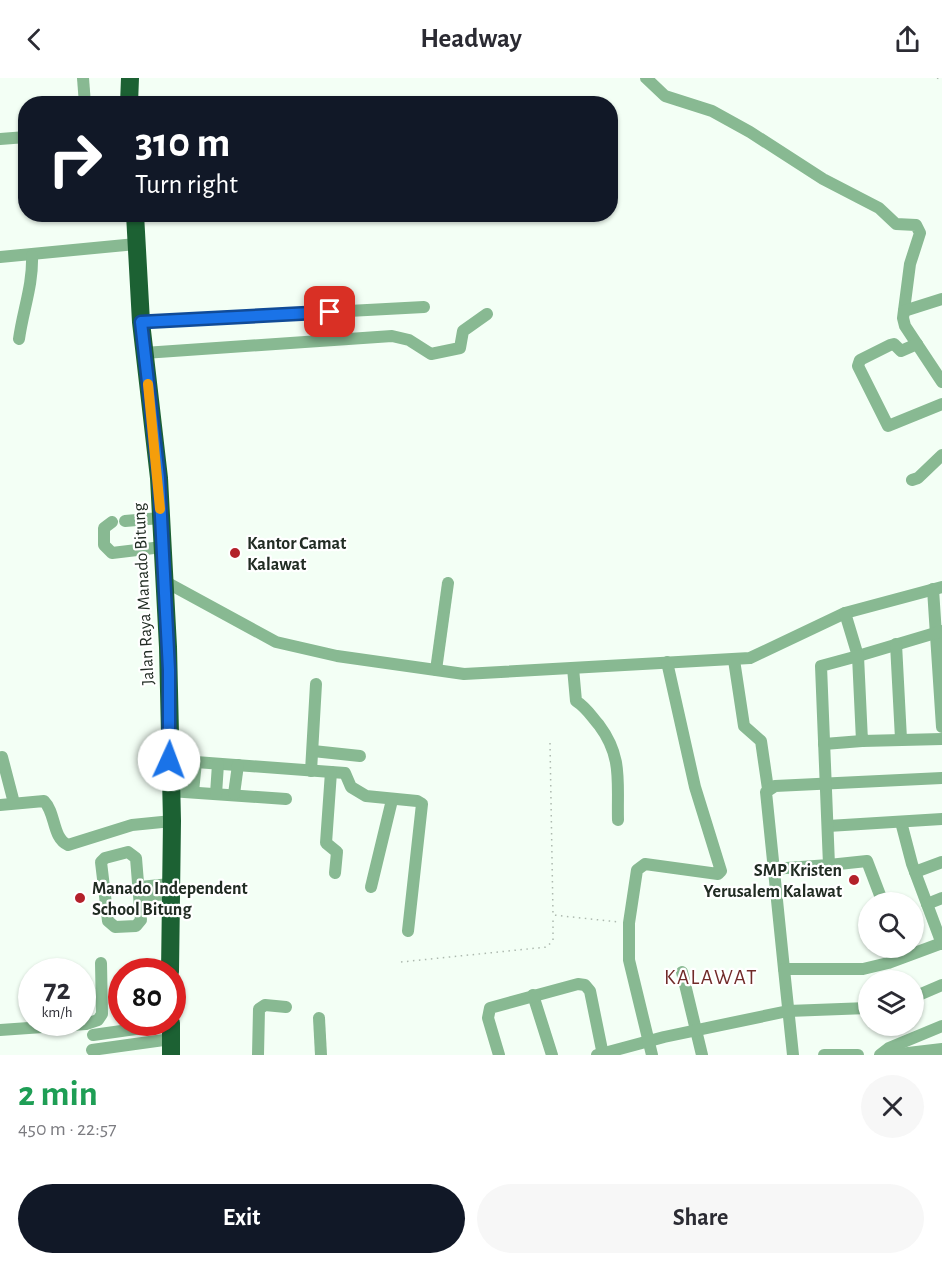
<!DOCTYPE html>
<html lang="en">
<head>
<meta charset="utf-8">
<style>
  body { margin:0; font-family:"Alegreya Sans",sans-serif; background:#f7f7f7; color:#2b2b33; height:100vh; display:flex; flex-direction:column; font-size:22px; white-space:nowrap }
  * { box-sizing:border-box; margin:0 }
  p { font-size:20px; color:#7c7c81 }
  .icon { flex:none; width:33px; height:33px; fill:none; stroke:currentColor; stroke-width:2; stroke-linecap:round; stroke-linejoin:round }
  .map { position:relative; height:977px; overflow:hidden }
  .side { display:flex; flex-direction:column; background:#fff; flex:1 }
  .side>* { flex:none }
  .top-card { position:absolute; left:18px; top:18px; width:600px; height:126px; border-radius:24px; box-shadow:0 2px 4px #0004; background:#111827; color:#fff; overflow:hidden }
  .fabs { position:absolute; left:858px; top:814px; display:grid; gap:12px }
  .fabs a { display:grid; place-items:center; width:66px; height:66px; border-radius:50%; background:#fff; box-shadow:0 2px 4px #0004; font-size:30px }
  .speed { position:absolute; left:18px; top:880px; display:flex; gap:12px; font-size:30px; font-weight:700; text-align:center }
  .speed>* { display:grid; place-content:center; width:78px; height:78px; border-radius:50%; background:#fff; box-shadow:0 2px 4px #0004; line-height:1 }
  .speed small { font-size:15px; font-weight:400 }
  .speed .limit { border:9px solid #d22; background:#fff; color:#111 }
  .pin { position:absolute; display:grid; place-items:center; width:51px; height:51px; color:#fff; margin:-26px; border-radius:12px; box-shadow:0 3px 9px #0006 }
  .me { position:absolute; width:66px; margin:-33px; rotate:2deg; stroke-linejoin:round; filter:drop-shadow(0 0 4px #0008) }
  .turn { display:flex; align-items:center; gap:21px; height:126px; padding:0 18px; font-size:27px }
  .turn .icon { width:78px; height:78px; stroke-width:2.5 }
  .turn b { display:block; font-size:42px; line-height:51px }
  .round { display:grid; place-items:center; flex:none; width:63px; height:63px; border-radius:32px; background:#f7f7f7 }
  .summary { display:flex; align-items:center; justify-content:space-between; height:102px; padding:0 18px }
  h1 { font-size:36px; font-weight:600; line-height:45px; color:#1e9e55 }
  .button { display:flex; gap:12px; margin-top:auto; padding:12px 18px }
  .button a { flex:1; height:69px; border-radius:36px; background:#111827; color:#fff; font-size:24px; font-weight:600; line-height:69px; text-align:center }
  .button a+a { background:#f7f7f7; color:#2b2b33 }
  header { display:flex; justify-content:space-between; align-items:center; height:78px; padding:0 18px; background:#fff; font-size:27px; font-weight:600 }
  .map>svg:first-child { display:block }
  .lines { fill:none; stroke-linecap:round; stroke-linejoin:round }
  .path { stroke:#adb9af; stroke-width:1.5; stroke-dasharray:1.5 4.5; stroke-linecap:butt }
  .minor { stroke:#88b992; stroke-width:12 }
  .highway { stroke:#1c6133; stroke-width:18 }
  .route-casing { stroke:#114b97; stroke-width:15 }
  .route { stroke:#1a73e8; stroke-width:10 }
  .slow { stroke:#f59e0b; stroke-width:10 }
  .poi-dot { fill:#b3212a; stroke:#fff; stroke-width:2 }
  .labels { text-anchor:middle; stroke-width:4.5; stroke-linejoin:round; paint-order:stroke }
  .poi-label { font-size:18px; font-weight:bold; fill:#212c23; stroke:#fff; text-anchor:start }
  .street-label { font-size:18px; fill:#212c23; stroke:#fff }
  .quarter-label { font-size:21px; letter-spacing:1.5px; fill:#712b29; stroke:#fff }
</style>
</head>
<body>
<header><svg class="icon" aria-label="back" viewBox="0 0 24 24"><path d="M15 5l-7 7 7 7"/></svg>Headway<svg class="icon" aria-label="share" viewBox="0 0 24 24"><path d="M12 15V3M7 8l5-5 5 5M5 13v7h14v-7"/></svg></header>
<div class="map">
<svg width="942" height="977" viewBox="0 0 942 977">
  <rect width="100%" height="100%" fill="#f3fff5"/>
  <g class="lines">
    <g class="path">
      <polyline points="937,0 942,2"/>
      <polyline points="550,665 553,837 619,844"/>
      <polyline points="401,884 547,869 553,862 553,838"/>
    </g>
    <g class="minor">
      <polyline points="83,0 85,26"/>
      <polyline points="646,0 665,18 712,33 750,54 823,101 879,130 896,146 916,147 920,155 910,186 903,240 905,248 942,304"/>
      <polyline points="0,61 26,59"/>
      <polyline points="0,179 136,166"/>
      <polyline points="904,233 942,221"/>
      <polyline points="141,244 424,229"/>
      <path d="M 19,261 C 23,232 33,207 32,178"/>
      <polyline points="917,266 901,273 894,266 890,267 860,282 858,288 888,348 942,326"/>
      <polyline points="144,275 392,258 409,262 431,276 460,270 463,253 487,236"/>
      <polyline points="912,402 918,400 942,377"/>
      <polyline points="125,443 160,440"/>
      <polyline points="112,444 104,450 104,467 112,475 162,469"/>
      <polyline points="164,503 276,564 337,578 464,596 750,580 845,535 942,509"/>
      <polyline points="933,511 942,649"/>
      <polyline points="845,535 858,578 942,553"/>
      <polyline points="896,566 901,661"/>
      <polyline points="734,582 744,648 761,663 768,711"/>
      <path d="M 573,590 L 576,623 C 587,630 591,638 599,647 C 623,679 617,704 618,742"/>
      <polyline points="436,592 448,505"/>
      <polyline points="824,666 862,663"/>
      <polyline points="313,673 360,678"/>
      <polyline points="2,679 14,725"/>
      <polyline points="169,682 345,695 351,709 366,718 417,723 422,726 408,853"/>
      <polyline points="311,693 316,606"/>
      <polyline points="331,694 326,765 337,774 335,795"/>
      <polyline points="942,700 775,708 766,714 784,891 863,891 888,885 942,865"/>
      <polyline points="170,713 286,721"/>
      <polyline points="193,714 196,684"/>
      <polyline points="216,716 218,686"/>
      <polyline points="234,716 238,687"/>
      <path d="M 0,727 L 44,723 C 56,735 52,760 68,767 L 132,747 L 172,743"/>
      <polyline points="901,744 912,786 942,866"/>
      <polyline points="828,748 942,741"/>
      <polygon points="128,774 136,780 141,842 136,848 115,849 108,843 101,784 105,780"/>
      <polyline points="829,787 867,783 883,825"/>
      <polyline points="772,791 829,787 821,588 858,578 862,663 942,661"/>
      <polyline points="915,794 942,784"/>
      <polyline points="140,809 170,806"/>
      <polyline points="371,809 392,722"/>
      <polyline points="140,818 170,816"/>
      <polyline points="927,826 942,820"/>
      <polyline points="784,891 793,977"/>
      <polyline points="682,894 702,977"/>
      <polyline points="533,917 552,977"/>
      <polyline points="914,919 942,907"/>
      <polyline points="319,940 321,977"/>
      <polyline points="0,952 86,946 98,942 102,936 101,885"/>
      <polyline points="93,957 171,946"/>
      <polyline points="92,972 171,961"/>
      <polyline points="258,977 259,931 265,927 286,929"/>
      <polyline points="499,977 488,940 490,930 578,906 585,907 590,913 603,977"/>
      <polyline points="597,977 664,959 788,933 868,930"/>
      <polyline points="652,977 629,882 629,845 637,792 645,786 718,796 721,793 695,709 667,584"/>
      <polyline points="824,977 858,977"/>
      <polyline points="880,977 889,970 942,948"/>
      <polyline points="891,977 942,971"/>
    </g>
    <g class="highway">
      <polyline points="129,26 130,0"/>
      <polyline points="135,136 141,244 159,400 168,569 172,743 170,894"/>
      <polyline points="171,977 171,945"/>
    </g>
  </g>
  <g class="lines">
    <g class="route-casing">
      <polyline id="route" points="169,682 169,592 159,400 141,244 330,234"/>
    </g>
    <use href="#route" class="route"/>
    <polyline class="slow" points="148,306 160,431"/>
  </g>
  <g class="poi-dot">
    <circle cx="235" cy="475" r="6"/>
    <circle cx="854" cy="802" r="6"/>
    <circle cx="80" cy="820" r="6"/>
  </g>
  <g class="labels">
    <g class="poi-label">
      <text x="247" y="471">Kantor Camat<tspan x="247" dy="21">Kalawat</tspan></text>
      <text x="842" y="798" text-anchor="end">SMP Kristen<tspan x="842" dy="21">Yerusalem Kalawat</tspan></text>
      <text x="92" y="816">Manado Independent<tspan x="92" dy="21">School Bitung</tspan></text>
    </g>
    <g class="street-label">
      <text transform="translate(143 516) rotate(-93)" y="6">Jalan Raya Manado Bitung</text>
    </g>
    <g class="quarter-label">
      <text x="711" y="906">KALAWAT</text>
    </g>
  </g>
</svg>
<div class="fabs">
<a><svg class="icon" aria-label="search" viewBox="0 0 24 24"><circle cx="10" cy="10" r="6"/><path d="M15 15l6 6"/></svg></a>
<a><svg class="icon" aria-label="layers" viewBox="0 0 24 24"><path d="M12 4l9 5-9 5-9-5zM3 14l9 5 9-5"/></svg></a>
</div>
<div class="speed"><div>72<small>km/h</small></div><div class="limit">80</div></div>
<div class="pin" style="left:330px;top:234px;background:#d93025"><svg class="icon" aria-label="arrive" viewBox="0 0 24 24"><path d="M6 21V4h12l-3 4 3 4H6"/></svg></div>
<svg class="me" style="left:169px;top:682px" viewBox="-20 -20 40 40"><circle r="19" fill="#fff"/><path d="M0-13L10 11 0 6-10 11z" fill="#1a73e8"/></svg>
<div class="top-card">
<div class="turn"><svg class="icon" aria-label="right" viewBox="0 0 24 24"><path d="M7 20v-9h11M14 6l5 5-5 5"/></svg><div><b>310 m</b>Turn right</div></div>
</div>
</div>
<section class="side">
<div class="summary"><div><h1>2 min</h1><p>450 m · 22:57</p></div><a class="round"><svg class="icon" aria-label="close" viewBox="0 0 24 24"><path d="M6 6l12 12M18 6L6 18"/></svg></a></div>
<div class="button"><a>Exit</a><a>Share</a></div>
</section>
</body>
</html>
